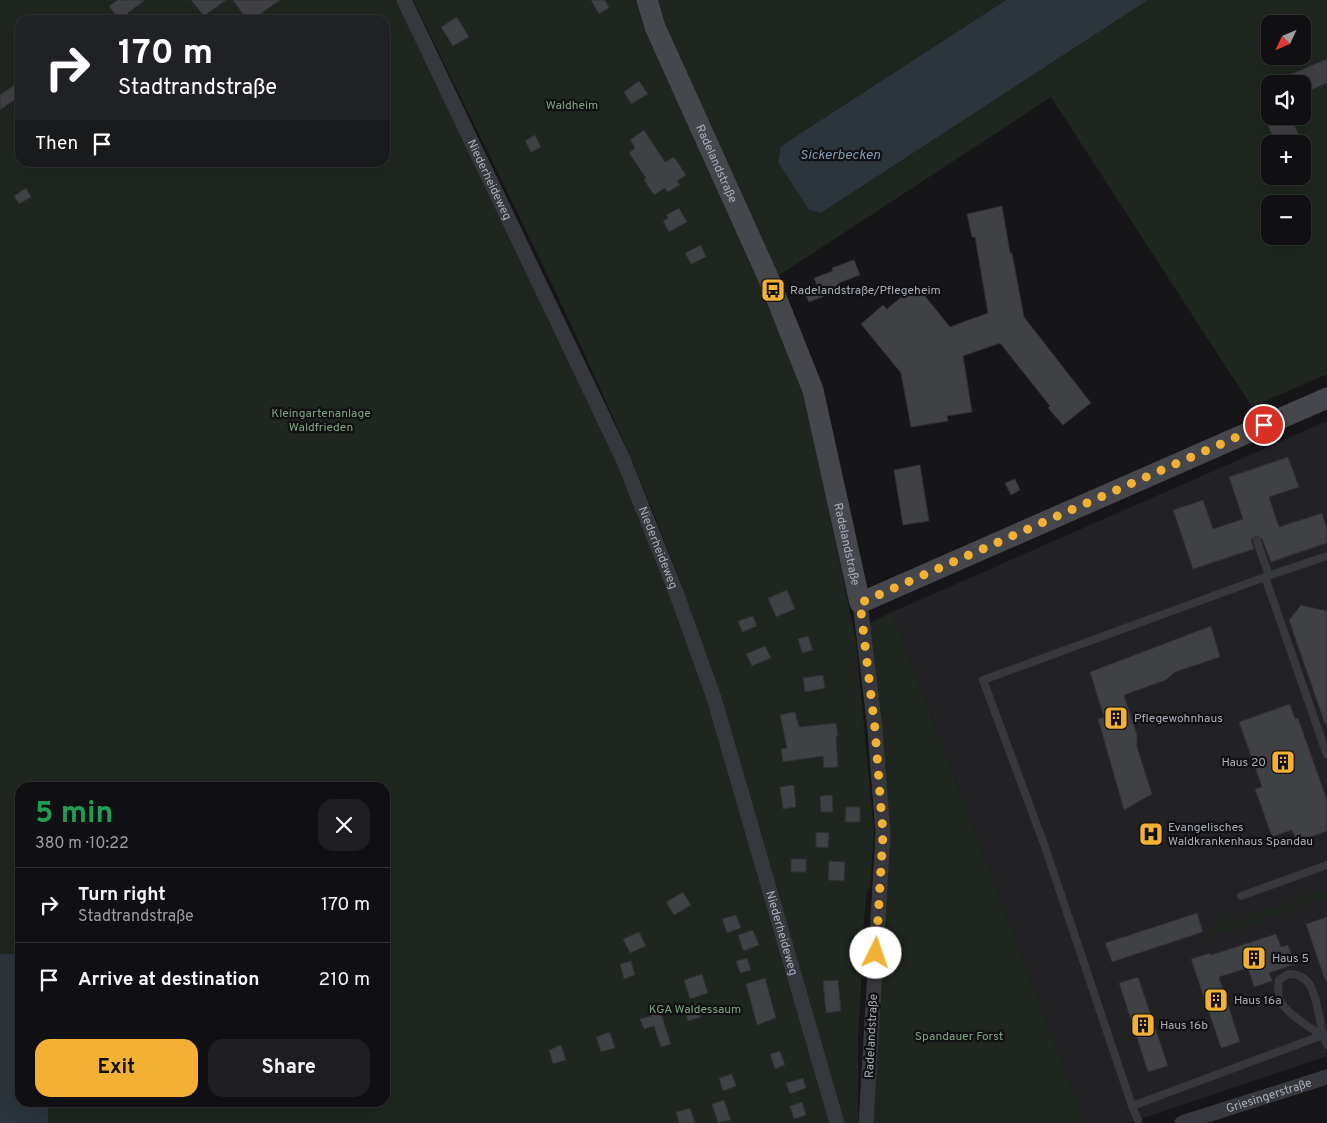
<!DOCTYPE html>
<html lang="en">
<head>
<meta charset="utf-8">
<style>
  body { margin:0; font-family:Overpass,sans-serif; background:#1e1e20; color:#f1f3f6; height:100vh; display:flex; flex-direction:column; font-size:19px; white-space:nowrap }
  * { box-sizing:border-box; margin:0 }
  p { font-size:16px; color:#9c9d9f }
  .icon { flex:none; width:28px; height:28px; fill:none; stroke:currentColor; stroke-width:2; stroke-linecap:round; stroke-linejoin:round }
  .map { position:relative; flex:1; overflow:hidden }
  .details { position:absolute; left:15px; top:782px; width:375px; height:325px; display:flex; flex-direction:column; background:#101012; border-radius:15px; box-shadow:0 5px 20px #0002,0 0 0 1px #303032 }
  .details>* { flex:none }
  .top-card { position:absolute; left:15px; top:15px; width:375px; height:152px; border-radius:15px; box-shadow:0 5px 20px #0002,0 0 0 1px #303032; background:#202124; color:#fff; overflow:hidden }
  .needle { width:32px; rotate:226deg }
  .tools { position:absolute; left:1261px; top:15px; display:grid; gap:10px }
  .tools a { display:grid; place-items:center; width:50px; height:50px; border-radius:10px; background:#101012; box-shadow:0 5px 20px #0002,0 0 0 1px #303032; font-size:25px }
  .pin { position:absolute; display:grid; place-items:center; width:42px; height:42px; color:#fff; margin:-21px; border:2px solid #fff; border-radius:50%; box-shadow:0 1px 5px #0007 }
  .me { position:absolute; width:55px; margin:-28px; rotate:4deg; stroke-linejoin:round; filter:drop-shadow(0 0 4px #0008) }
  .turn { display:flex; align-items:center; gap:18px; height:105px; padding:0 20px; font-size:22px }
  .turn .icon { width:65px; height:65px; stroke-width:2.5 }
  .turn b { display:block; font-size:35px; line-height:42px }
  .then { display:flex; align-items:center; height:48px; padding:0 20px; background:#0003; gap:10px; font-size:19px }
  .round { display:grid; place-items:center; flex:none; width:52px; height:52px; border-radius:15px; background:#1e1e20 }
  .head { display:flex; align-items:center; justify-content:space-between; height:85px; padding:0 20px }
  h1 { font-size:30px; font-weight:700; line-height:38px; color:#1e9e55 }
  .button { display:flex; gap:10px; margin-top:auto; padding:10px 20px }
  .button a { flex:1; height:58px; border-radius:15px; background:#f2b134; color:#111; font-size:20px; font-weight:700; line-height:58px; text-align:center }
  .button a+a { background:#1e1e20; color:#f1f3f6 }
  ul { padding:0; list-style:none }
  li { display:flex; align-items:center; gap:15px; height:75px; padding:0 20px; border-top:1px solid #303032 }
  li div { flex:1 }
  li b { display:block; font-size:19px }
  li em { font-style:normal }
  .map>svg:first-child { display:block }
  .built { fill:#222225 }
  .green { fill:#1e261f; fill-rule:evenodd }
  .water { fill:#2c353c }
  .building { fill:#404145; stroke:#303034 }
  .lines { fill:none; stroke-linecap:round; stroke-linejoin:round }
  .lane { stroke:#37383d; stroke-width:8 }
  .street { stroke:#37383d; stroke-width:15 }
  .secondary { stroke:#45474d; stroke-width:21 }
  .route { stroke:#f2b134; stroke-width:9; stroke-dasharray:0 16.2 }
  .labels { text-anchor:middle; stroke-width:4.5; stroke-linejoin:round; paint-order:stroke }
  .park-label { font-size:12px; fill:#7fa381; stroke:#111113 }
  .street-label { font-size:12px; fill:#a8adb8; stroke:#111113 }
  .poi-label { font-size:12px; fill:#a8adb8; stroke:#111113; text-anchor:start }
  .water-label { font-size:14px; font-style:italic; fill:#7f9bb3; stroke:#111113 }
</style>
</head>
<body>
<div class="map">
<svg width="1327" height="1123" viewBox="0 0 1327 1123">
  <rect width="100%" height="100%" fill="#161618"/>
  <polygon class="built" points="1327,421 1327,1056 1129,1123 1085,1123 892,612"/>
  <g class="green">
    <path d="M 0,0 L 396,0 L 682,586 C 607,385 507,193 413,0 L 636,0 L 644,29 L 749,257 L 802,383 L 856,641 L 874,832 L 870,887 L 867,891 L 861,951 L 862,970 L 858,1037 L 858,1123 L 48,1123 L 48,1103 L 385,1102 L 385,788 L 20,788 L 20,954 L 0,954 ZM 20,20 L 385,20 L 385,162 L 20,162 Z"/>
    <path d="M 652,0 L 1006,0 L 781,146 L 821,213 L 1148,0 L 1327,0 L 1327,374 L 1252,407 L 1051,97 L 775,278 ZM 1270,24 L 1302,24 L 1302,56 L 1270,56 ZM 1270,84 L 1302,84 L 1302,116 L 1270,116 ZM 1270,144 L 1302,144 L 1302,176 L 1270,176 ZM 1270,204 L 1302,204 L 1302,236 L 1270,236 Z"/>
    <polygon points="892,612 1085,1123 865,1123 883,834 864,626"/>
    <polygon points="1327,889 1327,898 1209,938 1223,910 1227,923"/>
  </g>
  <g class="water">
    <polygon points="1006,0 1148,0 821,213 809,210 778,162 781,146"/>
    <polygon points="0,954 20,954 20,1102 48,1103 48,1123 0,1123"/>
  </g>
  <g class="building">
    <polygon points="118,0 145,0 119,20 109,6"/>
    <polygon points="191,0 226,0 204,16"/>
    <polygon points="233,0 280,0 252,20 247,20"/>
    <polygon points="591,0 605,0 609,8 599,14"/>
    <polygon points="457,17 469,37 453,46 441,27"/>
    <polygon points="1327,59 1327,83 1302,94 1302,84 1267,84"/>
    <polygon points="20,81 20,96 0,110 0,95"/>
    <polygon points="639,81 648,94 631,104 624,92"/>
    <polygon points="1264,116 1290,116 1303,144 1276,144"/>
    <polygon points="644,130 665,162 674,157 686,175 677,181 680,185 668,192 665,188 654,195 644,180 646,178 629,153 635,148 630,140"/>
    <polygon points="535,135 541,147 531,152 525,141"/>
    <polygon points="26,188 31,197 19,204 14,196"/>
    <polygon points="1002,206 1010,253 1012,253 1024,317 1091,403 1063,425 1048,408 1050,406 1000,343 963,356 972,412 947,416 948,421 911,427 901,373 861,324 883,305 887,309 916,285 950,327 988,313 975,237 972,237 967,214"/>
    <polygon points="679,208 687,222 669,232 663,221 668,218 666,215"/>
    <polygon points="701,245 706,257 691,264 685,253"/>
    <polygon points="854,260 860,275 839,283 841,290 809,302 805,293 818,288 814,278 833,271 832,268"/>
    <polygon points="1288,457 1299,487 1269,497 1279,527 1322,513 1327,529 1327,543 1271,562 1262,539 1256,536 1251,540 1254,549 1193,569 1173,510 1203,500 1213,529 1243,519 1229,477"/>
    <polygon points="920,465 929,521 903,525 894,470"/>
    <polygon points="1015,479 1020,490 1011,495 1005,483"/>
    <polygon points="787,590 795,609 776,617 768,598"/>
    <polygon points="1301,605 1327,611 1327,723 1325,724 1289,620"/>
    <polygon points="753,616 757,626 742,632 738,621"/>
    <polygon points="1211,626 1220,657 1175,672 1166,680 1124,695 1137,735 1137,747 1152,794 1124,810 1098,719 1104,717 1090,672"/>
    <polygon points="808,636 813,650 802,653 798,639"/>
    <polygon points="765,646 771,658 752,666 746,654"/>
    <polygon points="823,675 825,688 805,692 803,678"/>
    <polygon points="1290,704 1295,719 1298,718 1327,800 1327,831 1297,842 1292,830 1272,837 1255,789 1262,787 1239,722"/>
    <polygon points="795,712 799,727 836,723 838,736 836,736 838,767 824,768 823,756 783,762 781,749 787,748 780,715"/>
    <polygon points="794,785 796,807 783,809 780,787"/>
    <polygon points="832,795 833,812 821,812 820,796"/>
    <polygon points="846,807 860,807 860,822 845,822"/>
    <polygon points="816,832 829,833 828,848 816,847"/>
    <rect x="791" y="859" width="15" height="13"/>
    <polygon points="829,861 845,862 844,881 828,880"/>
    <polygon points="683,892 691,905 674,915 666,902"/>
    <polygon points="1197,913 1203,932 1112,962 1105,943"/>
    <polygon points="736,915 741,928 727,933 722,919"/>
    <polygon points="1327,917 1327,980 1325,980 1306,924"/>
    <polygon points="753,930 759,945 743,951 738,935"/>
    <polygon points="639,932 646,946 630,953 623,939"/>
    <polygon points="1276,934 1281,947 1288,945 1295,964 1269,973 1272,981 1254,987 1248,968 1219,977 1240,1042 1221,1048 1191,959 1210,953 1211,955"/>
    <polygon points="747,958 751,970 740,973 736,961"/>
    <polygon points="631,961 635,975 624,979 620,964"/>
    <polygon points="702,974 708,993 690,999 684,980"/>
    <polygon points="1138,977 1168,1066 1148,1072 1119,983"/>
    <polygon points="765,978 776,1018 757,1025 746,984"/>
    <polygon points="838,980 841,1011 826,1013 823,981"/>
    <polygon points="696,1003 701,1017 688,1021 684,1007"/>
    <polygon points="660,1010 671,1044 661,1047 654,1026 644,1029 640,1019 651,1016 650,1013"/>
    <polygon points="610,1032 615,1048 601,1052 596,1037"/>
    <polygon points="561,1045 566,1060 553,1064 549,1050"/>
    <polygon points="780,1051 785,1065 775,1069 770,1054"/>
    <polygon points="732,1074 736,1086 723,1091 719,1078"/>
    <polygon points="803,1078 806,1088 790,1094 786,1083"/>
    <polygon points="724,1100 731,1120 718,1123 712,1104"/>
    <polygon points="802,1102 806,1115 794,1119 790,1106"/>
    <polygon points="690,1108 695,1123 679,1123 676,1112"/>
  </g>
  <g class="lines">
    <g class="lane">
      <polyline points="1257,541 1269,576"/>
      <polyline points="1327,556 1265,577 1327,755"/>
      <polyline points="1265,577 983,680 1044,844 1132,1106 1323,1035 1327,1045"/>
      <polyline points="1241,896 1327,865"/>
      <path d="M 1323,1035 C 1320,1022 1316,990 1307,981 C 1302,976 1294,974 1288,974 L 1279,980 C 1278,987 1277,998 1282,1004 C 1289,1014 1312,1030 1323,1035 L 1325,1035"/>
      <polyline points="1132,1106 1138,1120"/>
    </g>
    <g class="street">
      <path id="s1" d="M 404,0 L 623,459 L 676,592 L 714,698 L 837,1123"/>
      <polyline points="860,603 875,729 883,834 866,1123"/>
      <path id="s2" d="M 1182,1123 L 1327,1077"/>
    </g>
    <path class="secondary" id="s3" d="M 647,0 L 655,27 L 768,277 L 813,390 L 860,603 L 1327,398"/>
  </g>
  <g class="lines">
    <polyline class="route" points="876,953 883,834 875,729 860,603 1264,425"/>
  </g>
  <defs>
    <g id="bus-square" transform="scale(1.25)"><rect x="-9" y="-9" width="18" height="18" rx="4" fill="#f2b134" stroke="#111113"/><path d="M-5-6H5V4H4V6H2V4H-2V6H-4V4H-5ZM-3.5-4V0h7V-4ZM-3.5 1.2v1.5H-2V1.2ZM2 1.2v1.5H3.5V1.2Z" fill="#111"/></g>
    <g id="building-square" transform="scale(1.25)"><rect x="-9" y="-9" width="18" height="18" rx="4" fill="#f2b134" stroke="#111113"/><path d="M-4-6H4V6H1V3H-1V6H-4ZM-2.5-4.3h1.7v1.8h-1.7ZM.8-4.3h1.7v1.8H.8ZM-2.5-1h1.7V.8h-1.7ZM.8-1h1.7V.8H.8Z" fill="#111"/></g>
    <g id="hospital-square" transform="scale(1.25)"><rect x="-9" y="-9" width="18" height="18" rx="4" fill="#f2b134" stroke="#111113"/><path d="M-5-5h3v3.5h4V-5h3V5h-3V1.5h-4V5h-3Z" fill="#111"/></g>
  </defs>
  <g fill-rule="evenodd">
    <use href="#bus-square" x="773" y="290"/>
    <use href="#building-square" x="1116" y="718"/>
    <use href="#building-square" x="1283" y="762"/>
    <use href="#hospital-square" x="1151" y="834"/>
    <use href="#building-square" x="1254" y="958"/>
    <use href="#building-square" x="1216" y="1000"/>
    <use href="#building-square" x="1143" y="1025"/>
  </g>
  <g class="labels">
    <g class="park-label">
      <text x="572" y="109">Waldheim</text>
      <text x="321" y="417">Kleingartenanlage<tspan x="321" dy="14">Waldfrieden</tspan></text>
      <text x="695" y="1013">KGA Waldessaum</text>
      <text x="959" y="1040">Spandauer Forst</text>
    </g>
    <g class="street-label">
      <text dy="4" stroke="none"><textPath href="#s3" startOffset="178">Radelandstraße</textPath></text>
      <text dy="4" stroke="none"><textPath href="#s1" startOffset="199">Niederheideweg</textPath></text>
      <text dy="4" stroke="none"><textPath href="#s3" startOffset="582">Radelandstraße</textPath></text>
      <text dy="4" stroke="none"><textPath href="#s1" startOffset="604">Niederheideweg</textPath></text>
      <text dy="4" stroke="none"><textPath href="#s1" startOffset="1009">Niederheideweg</textPath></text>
      <text transform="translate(871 1036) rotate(-87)" y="4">Radelandstraße</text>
      <text dy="4" stroke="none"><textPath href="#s2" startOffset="91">Griesingerstraße</textPath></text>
    </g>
    <g class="poi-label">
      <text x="790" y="294">Radelandstraße/Pflegeheim</text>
      <text x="1134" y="722">Pflegewohnhaus</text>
      <text x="1266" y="766" text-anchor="end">Haus 20</text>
      <text x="1168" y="831">Evangelisches<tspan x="1168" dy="14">Waldkrankenhaus Spandau</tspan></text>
      <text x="1272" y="962">Haus 5</text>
      <text x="1234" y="1004">Haus 16a</text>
      <text x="1160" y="1029">Haus 16b</text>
    </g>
    <g class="water-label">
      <text x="840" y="159">Sickerbecken</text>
    </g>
  </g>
</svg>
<div class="tools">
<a><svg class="needle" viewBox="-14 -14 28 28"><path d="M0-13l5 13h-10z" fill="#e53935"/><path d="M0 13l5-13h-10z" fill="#9c9d9f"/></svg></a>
<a><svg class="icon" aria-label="sound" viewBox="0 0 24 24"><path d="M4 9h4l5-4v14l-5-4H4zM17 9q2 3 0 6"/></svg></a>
<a>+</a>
<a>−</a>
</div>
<div class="pin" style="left:1264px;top:425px;background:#d93025"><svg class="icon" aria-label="arrive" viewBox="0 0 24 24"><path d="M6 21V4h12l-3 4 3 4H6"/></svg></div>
<svg class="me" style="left:876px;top:953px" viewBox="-20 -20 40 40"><circle r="19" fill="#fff"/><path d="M0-13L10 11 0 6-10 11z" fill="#f2b134"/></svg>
<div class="top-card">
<div class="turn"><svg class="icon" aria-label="right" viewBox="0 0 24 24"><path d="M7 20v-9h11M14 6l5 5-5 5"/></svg><div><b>170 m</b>Stadtrandstraße</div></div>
<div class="then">Then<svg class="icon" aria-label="arrive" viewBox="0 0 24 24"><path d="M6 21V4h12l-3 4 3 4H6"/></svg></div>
</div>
<section class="details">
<div class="head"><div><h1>5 min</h1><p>380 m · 10:22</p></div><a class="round"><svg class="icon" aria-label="close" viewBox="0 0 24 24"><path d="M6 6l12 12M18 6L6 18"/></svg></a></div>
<ul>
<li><svg class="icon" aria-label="right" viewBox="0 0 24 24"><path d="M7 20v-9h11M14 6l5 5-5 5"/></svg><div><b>Turn right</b><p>Stadtrandstraße</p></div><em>170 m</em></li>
<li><svg class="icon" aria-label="arrive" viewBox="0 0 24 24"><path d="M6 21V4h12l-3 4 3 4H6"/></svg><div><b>Arrive at destination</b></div><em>210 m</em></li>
</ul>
<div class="button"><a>Exit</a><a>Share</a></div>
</section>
</div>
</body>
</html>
